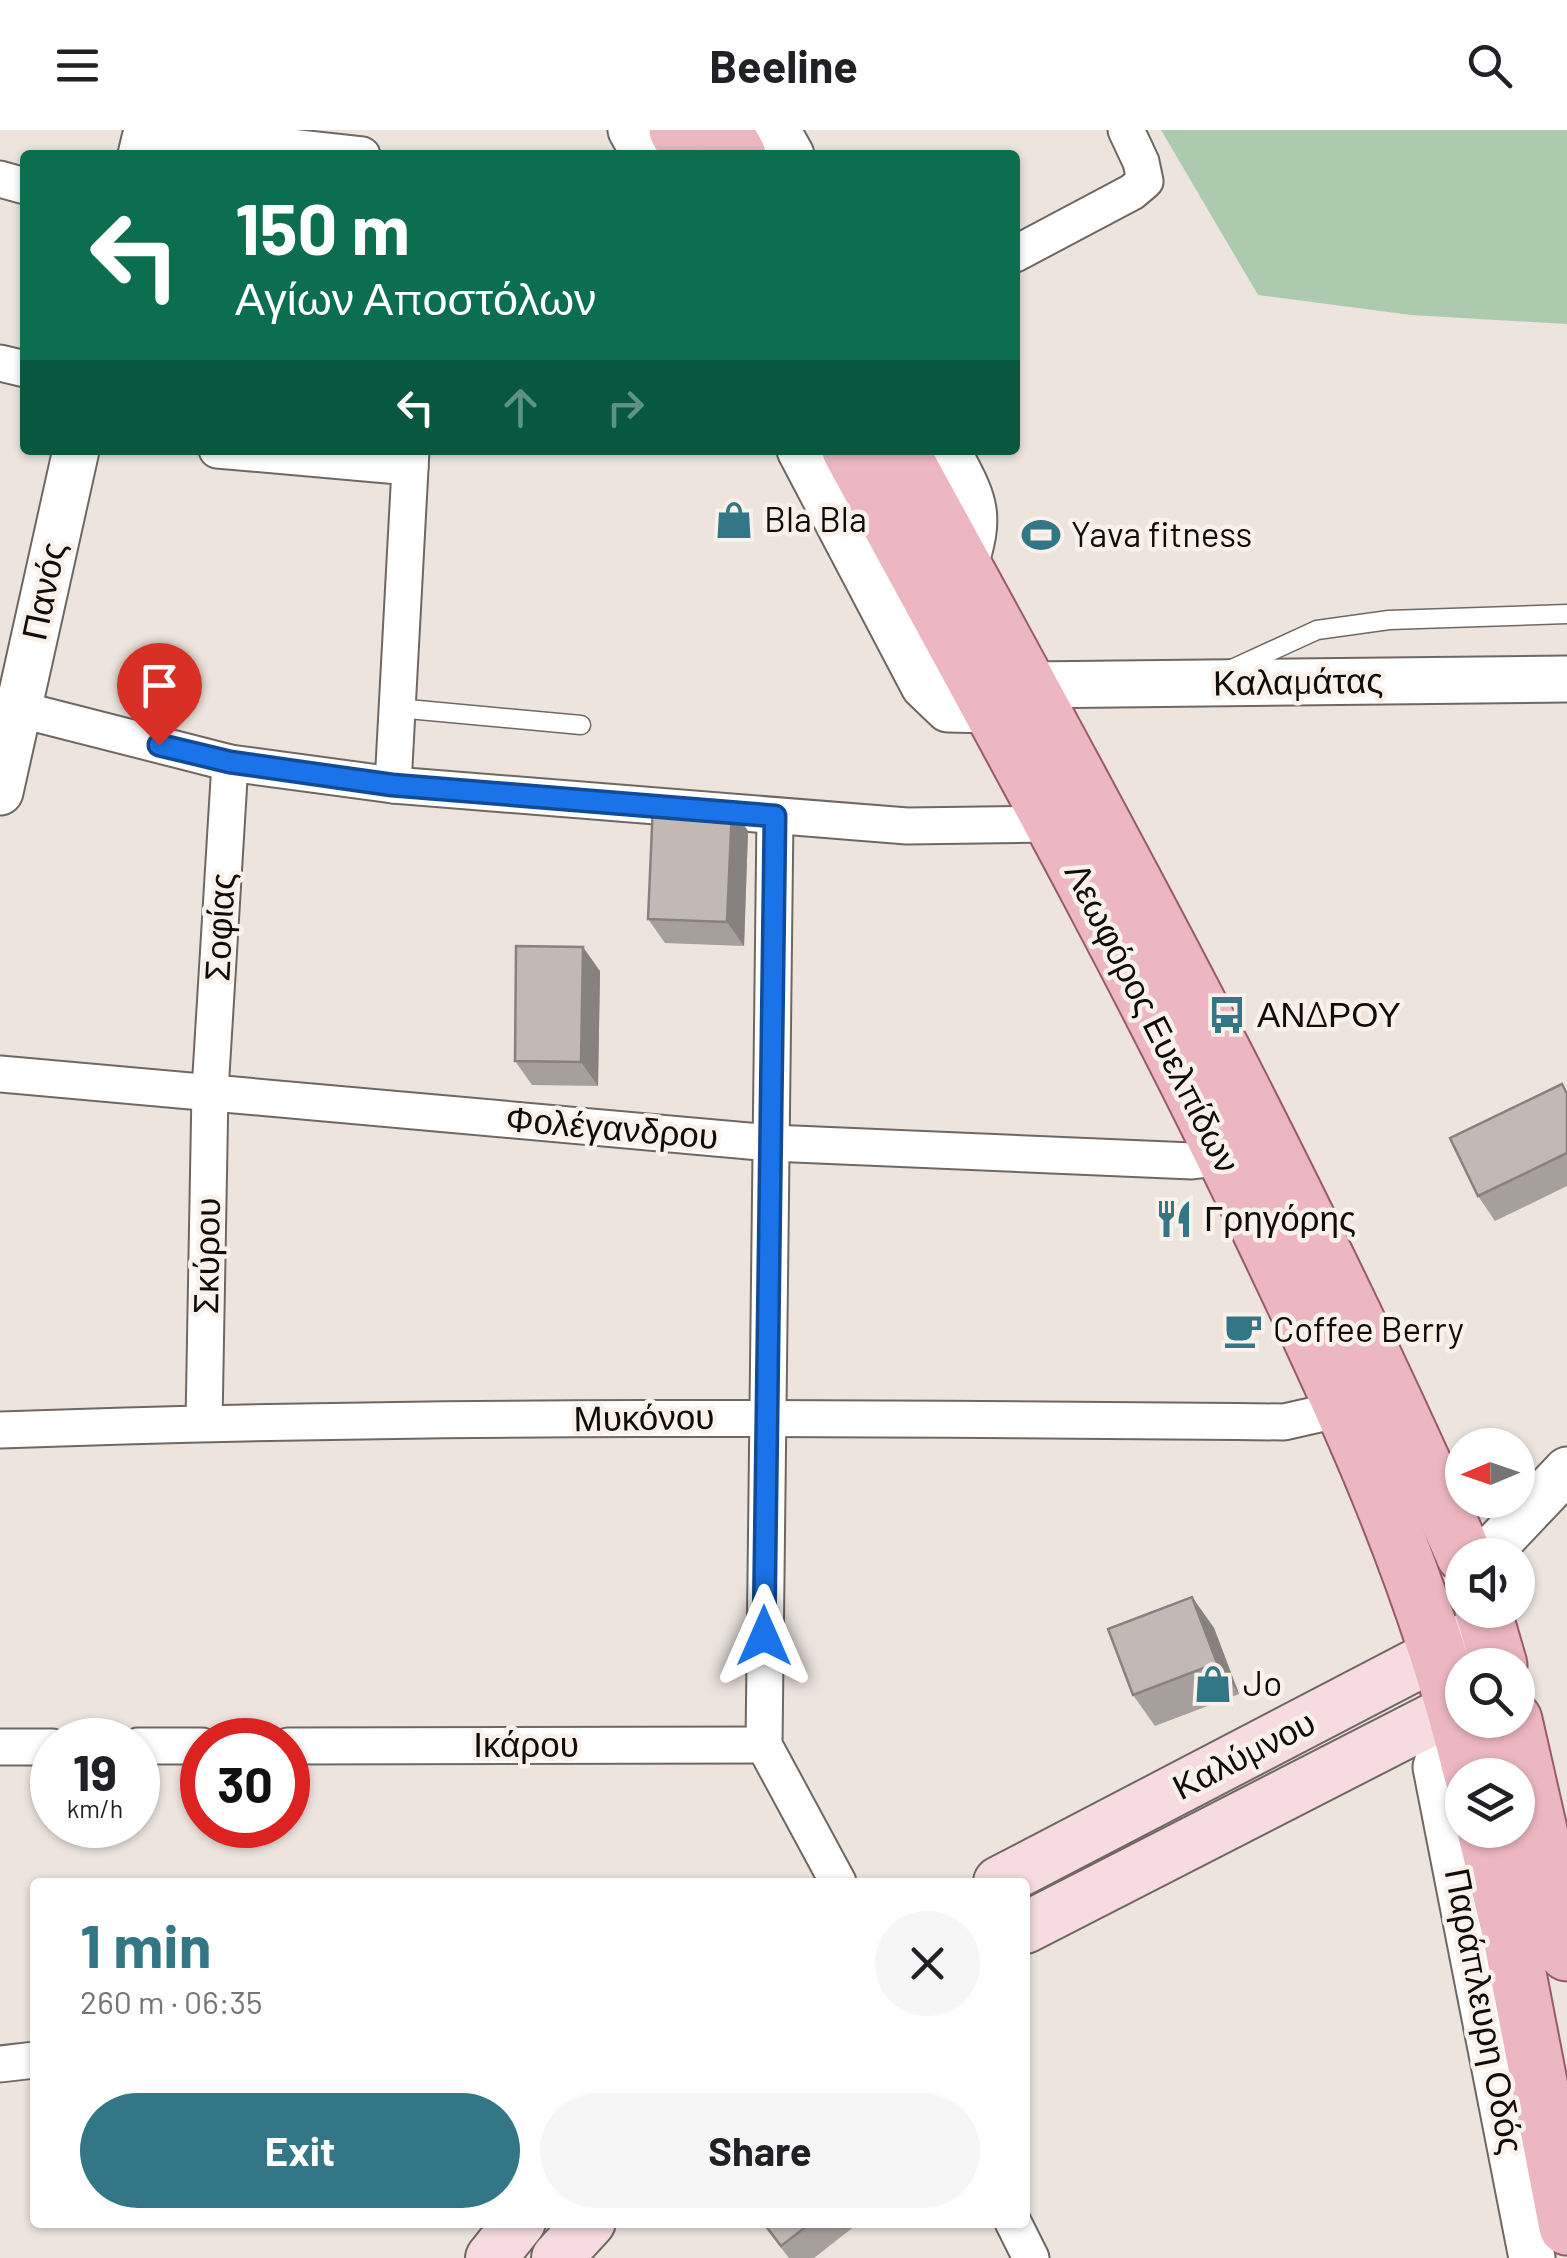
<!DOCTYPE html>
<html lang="en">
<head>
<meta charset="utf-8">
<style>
  body { margin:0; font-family:Barlow,sans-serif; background:#f6f6f6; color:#202124; height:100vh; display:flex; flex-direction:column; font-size:38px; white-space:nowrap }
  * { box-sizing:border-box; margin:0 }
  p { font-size:32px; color:#757577 }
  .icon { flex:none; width:55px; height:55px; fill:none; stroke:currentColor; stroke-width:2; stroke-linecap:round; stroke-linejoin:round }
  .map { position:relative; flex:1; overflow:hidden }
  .side { position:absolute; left:30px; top:1748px; width:1000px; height:350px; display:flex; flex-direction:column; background:#fff; border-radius:10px; box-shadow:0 2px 8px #0004 }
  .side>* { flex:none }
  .banner { position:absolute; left:20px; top:20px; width:1000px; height:305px; border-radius:10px; box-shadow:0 2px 8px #0004; background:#0b6e4f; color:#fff; overflow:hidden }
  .needle { width:65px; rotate:268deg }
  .buttons { position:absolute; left:1445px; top:1298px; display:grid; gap:20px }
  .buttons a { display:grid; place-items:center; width:90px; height:90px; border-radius:50%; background:#fff; box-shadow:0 2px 8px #0004; font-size:50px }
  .speed { position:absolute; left:30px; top:1588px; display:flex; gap:20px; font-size:50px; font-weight:700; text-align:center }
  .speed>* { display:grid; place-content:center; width:130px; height:130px; border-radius:50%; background:#fff; box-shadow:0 2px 8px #0004; line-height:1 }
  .speed small { font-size:25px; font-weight:400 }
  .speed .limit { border:15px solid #d22; background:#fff; color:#111 }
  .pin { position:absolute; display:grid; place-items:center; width:85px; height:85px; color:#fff; margin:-102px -42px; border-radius:50% 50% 50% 0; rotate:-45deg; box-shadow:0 0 10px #0007 }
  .pin .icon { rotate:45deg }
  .me { position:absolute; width:110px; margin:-55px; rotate:0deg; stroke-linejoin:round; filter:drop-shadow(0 0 8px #0008) }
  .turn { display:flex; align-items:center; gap:35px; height:210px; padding:0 50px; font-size:45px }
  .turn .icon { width:130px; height:130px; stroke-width:2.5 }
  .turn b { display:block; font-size:70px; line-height:85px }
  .lanes { display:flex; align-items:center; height:95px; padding:0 50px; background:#0003; justify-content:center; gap:50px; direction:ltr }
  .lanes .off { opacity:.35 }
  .round { display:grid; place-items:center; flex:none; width:105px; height:105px; border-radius:52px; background:#f6f6f6 }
  .headline { display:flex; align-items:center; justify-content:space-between; height:170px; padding:0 50px }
  h1 { font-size:60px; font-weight:700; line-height:75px; color:#337786 }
  .primary-button { display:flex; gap:20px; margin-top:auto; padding:20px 50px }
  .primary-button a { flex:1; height:115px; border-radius:60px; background:#337786; color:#fff; font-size:40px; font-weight:700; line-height:115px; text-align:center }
  .primary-button a+a { background:#f6f6f6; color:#202124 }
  header { display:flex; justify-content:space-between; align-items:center; height:130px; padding:0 50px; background:#fff; font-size:45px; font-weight:700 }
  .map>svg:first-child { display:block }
  .green { fill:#accbae }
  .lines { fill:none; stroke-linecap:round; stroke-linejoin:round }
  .service-casing { stroke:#6f6762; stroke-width:21 }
  .minor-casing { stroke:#6f6762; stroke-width:39 }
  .tertiary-casing { stroke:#6f6762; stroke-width:49 }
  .secondary-casing { stroke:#6f6762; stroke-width:54 }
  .primary-casing { stroke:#975c66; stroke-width:59 }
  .service { stroke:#fff; stroke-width:18 }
  .minor { stroke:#fff; stroke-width:35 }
  .tertiary { stroke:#fff; stroke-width:45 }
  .secondary { stroke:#f6dbe0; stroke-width:50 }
  .primary { stroke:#ecb7c1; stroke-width:55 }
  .wall { fill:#a79f9b }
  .shaded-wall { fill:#88827e }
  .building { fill:#c2b9b4; stroke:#88827e; stroke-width:2.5 }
  .route-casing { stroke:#114b97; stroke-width:25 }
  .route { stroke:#1a73e8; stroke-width:18 }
  .labels { text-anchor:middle; stroke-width:9; stroke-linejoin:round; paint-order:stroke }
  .poi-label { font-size:35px; fill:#0f0c0a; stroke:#faf1eb; text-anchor:start }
  .street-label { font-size:35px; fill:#0f0c0a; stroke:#faf1eb }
</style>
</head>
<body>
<header><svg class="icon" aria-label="menu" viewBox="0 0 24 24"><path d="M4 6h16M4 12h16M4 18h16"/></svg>Beeline<svg class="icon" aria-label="search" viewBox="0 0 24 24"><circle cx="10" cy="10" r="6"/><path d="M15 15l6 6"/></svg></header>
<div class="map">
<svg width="1567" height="2128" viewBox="0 0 1567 2128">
  <rect width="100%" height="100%" fill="#ede4de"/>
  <polygon class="green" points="1161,0 1567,0 1567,194 1411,185 1258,165"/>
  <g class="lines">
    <g class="service-casing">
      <g id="service">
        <polyline points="1232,539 1317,500 1389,490 1567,484"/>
        <polyline points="397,578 581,595"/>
      </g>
    </g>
    <g class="minor-casing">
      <g id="minor">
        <polyline points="147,1 362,25"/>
        <polyline points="0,49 25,56"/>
        <polyline points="1015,124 1132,62 1145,51 1141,32 1126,0"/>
        <polyline points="0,233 25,239"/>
        <polyline points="217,320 410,337"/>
        <polyline points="18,579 230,633 393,655 907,696 1051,694"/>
        <polyline points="393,655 411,320"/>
        <polyline points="775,686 764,1615 838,1752"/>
        <polyline points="0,944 771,1013 1192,1031 1225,1027"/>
        <polyline points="204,1292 210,961 230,633"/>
        <path d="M 0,1300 C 428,1284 856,1288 1284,1292 L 1346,1278"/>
        <polyline points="138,1616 202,1616"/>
        <polyline points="288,1616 764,1615"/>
        <polyline points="0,1617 52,1617"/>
        <polyline points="0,1934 35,1930"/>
        <polyline points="1013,2092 1031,2128"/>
      </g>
    </g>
    <g class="tertiary-casing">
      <g id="tertiary">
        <polyline points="631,0 645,25"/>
        <polyline points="777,0 791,25"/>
        <polyline points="141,25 147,0"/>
        <polyline points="800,320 924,556 948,579 991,580"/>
        <path d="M 947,320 C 973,370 983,381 964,437"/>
        <polyline points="1029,555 1567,549"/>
        <polyline points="0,662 76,320"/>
        <polyline points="1481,1425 1497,1414 1567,1340"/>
        <polyline points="1455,1578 1436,1637 1532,2128"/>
      </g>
    </g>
    <g class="secondary-casing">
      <g id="secondary">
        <polyline points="999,1752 1473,1505"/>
        <polyline points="1025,1798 1462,1574"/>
        <polyline points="491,2128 520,2092"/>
        <polyline points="557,2128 590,2092"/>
      </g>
    </g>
    <g class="primary-casing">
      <g id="primary">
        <polyline points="677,0 691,25"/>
        <polyline points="724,0 738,25"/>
        <path d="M 850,320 C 988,575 1130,828 1255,1090 C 1343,1273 1424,1446 1472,1645"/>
        <path d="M 900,320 C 1099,682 1298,1046 1464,1425"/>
        <polyline points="1483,1480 1499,1535"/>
        <polyline points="1514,1590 1567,1823"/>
        <polyline points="1485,1700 1510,1802 1567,2097"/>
      </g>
    </g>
    <use href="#service" class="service"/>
    <use href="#minor" class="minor"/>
    <use href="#tertiary" class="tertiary"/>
    <use href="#secondary" class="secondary"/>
    <use href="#primary" class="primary"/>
  </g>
  <g class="wall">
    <polygon points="732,677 748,701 744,816 665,813 648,789"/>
    <polygon points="600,841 598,956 532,955 515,931"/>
    <polygon points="1567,961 1567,1056 1495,1091 1478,1066"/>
    <polygon points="1192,1467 1214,1498 1239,1564 1155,1596 1133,1565"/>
    <polygon points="761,2092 860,2092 814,2128 789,2128"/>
  </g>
  <g class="shaded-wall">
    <polygon points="732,677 748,701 744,816 727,792"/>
    <polygon points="583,817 600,841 598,956 581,932"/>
    <polygon points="1192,1467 1214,1498 1239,1564 1217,1533"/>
  </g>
  <g class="building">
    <polygon points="653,674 732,677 727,792 648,789"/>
    <polygon points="516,816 583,817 581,932 515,931"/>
    <polygon points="1562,954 1567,964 1567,1023 1478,1066 1450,1008"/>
    <polygon points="1192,1467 1217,1533 1133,1565 1108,1499"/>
    <polygon points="763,2092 812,2092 781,2116"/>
  </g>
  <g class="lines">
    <g class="route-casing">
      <polyline id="route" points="159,615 230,632 392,655 775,686 764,1506"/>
    </g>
    <use href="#route" class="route"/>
  </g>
  <defs>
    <g id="shop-bare" transform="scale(3)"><path d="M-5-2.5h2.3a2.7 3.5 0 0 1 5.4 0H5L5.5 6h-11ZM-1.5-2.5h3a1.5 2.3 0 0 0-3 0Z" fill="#337786" stroke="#faf1eb" stroke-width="2.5" paint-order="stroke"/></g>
    <g id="stadium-bare" transform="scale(3)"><path d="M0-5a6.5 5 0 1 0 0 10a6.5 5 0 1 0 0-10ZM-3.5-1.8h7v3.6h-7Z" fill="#337786" stroke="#faf1eb" stroke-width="2.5" paint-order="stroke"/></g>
    <g id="bus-bare" transform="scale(3)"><path d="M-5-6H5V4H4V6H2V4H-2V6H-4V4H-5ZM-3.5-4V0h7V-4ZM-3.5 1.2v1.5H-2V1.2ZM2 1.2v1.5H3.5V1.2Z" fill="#337786" stroke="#faf1eb" stroke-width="2.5" paint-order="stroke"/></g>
    <g id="restaurant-bare" transform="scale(3)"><path d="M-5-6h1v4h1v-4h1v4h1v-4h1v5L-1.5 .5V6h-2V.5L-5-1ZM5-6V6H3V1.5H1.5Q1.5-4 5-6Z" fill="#337786" stroke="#faf1eb" stroke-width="2.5" paint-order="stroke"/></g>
    <g id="cafe-bare" transform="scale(3)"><path d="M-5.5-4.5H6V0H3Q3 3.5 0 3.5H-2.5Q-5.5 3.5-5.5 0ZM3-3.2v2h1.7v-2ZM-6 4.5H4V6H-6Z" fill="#337786" stroke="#faf1eb" stroke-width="2.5" paint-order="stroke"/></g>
  </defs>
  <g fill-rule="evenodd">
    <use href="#shop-bare" x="734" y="390"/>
    <use href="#stadium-bare" x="1041" y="405"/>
    <use href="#bus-bare" x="1227" y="885"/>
    <use href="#restaurant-bare" x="1174" y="1089"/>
    <use href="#cafe-bare" x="1243" y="1200"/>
    <use href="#shop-bare" x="1213" y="1554"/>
  </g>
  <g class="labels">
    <g class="poi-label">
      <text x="764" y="402">Bla Bla</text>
      <text x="1071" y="417">Yava fitness</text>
      <text x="1257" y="897">ΑΝΔΡΟΥ</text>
      <text x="1204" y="1101">Γρηγόρης</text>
      <text x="1273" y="1212">Coffee Berry</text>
      <text x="1243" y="1566">Jo</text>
    </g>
    <g class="street-label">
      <text transform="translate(44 461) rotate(-78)" y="12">Πανός</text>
      <text transform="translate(1298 552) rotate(-1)" y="12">Καλαμάτας</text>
      <text transform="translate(220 797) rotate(-87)" y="12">Σοφίας</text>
      <text transform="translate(1152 888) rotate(63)" y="12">Λεωφόρος Ευελπίδων</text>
      <text transform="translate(612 998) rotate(5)" y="12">Φολέγανδρου</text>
      <text transform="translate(207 1126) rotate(-89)" y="12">Σκύρου</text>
      <text transform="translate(644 1288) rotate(-1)" y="12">Μυκόνου</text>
      <text x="526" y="1627">Ικάρου</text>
      <text transform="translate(1244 1625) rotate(-27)" y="12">Καλύμνου</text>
      <text transform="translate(1484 1881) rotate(79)" y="12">Παράπλευρη Οδός</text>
    </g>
  </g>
</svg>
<div class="buttons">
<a><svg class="needle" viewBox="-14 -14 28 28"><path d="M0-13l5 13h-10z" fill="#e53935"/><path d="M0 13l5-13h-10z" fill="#757577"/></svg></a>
<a><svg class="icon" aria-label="sound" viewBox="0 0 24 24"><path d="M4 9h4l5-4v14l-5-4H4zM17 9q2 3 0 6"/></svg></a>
<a><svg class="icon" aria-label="search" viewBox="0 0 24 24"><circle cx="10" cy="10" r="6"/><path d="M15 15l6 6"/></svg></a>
<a><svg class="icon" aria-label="layers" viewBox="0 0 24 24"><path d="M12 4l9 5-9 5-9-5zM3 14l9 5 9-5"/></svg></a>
</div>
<div class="speed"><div>19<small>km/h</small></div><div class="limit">30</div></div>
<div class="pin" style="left:159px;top:615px;background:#d93025"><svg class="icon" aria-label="arrive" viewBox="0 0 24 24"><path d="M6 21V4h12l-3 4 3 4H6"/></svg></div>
<svg class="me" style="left:764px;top:1506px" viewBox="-20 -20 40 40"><path d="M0-17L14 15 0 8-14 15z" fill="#1a73e8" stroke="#fff" stroke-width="4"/></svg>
<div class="banner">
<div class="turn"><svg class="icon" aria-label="left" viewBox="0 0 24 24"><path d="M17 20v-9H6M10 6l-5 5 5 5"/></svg><div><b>150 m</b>Αγίων Αποστόλων</div></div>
<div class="lanes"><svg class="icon" aria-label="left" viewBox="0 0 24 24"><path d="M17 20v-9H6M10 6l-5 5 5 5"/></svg><svg class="icon off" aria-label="ahead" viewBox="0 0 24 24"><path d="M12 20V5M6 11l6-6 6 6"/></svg><svg class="icon off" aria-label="right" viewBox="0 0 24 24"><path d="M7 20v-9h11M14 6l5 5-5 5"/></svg></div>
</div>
<section class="side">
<div class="headline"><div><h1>1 min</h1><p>260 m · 06:35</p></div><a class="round"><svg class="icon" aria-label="close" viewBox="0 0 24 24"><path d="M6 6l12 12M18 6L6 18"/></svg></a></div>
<div class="primary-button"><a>Exit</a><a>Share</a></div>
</section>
</div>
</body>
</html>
